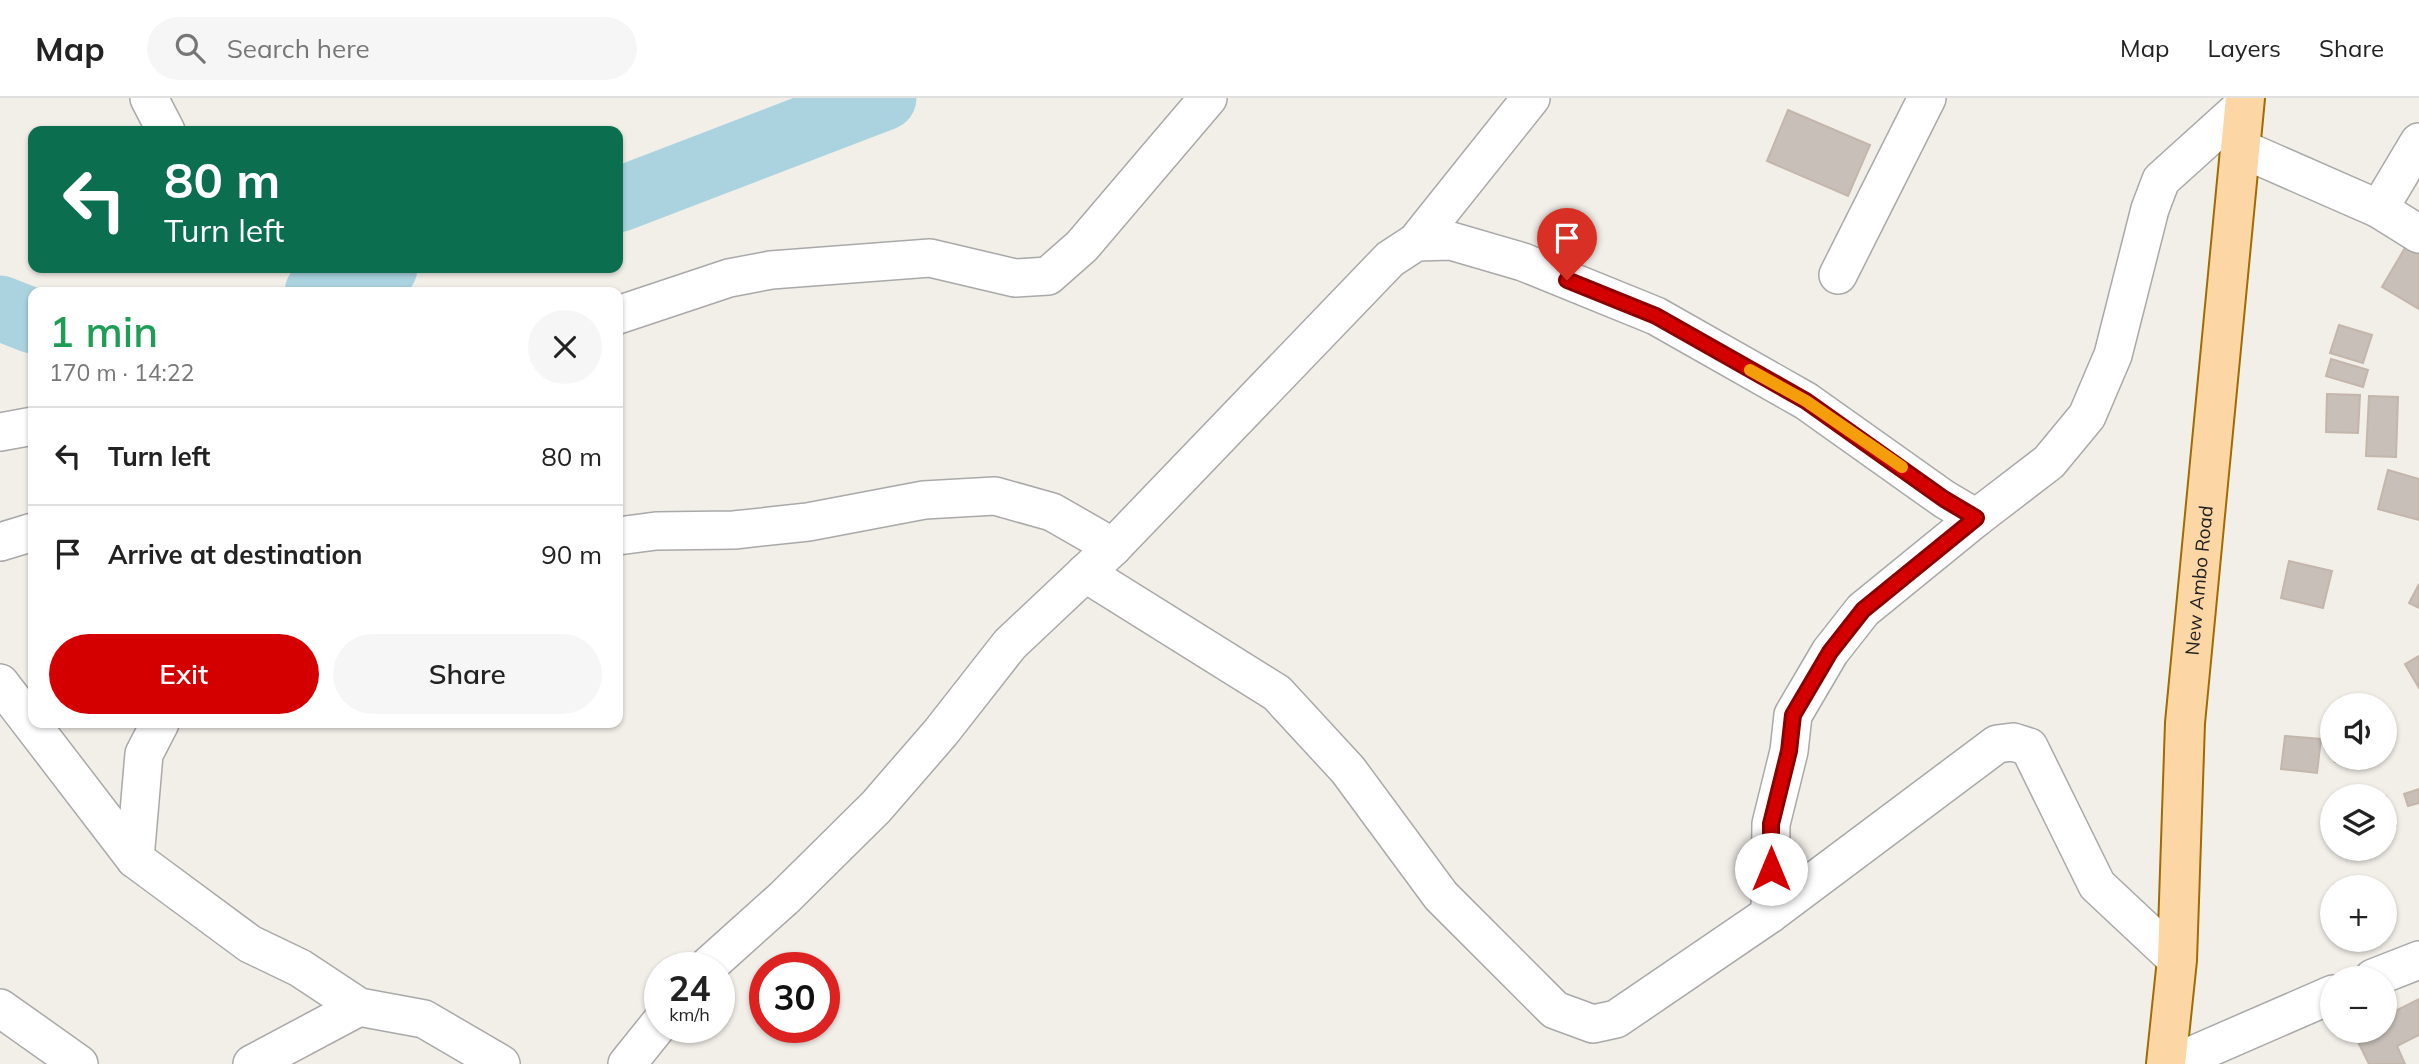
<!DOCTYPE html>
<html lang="en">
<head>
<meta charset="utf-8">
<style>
  body { margin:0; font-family:Mulish,sans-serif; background:#f6f6f6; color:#222; height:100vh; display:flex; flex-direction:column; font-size:26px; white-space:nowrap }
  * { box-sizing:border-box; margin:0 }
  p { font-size:23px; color:#767676 }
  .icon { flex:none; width:38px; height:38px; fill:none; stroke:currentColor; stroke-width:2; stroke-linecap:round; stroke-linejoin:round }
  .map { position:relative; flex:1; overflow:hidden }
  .details { position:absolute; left:28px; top:189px; width:595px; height:441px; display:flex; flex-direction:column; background:#fff; border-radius:14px; box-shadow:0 2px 5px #0004 }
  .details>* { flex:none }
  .top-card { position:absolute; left:28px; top:28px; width:595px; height:147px; border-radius:14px; box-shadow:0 2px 5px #0004; background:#0b6e4f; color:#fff; overflow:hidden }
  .fabs { position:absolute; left:2320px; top:595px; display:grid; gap:14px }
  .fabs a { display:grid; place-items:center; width:77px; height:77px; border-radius:50%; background:#fff; box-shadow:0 2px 5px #0004; font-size:35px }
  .speed { position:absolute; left:644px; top:854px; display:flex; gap:14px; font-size:35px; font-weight:700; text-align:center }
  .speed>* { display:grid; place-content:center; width:91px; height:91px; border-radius:50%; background:#fff; box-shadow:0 2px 5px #0004; line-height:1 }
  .speed small { font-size:18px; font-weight:400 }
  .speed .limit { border:10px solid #d22; background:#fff; color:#111 }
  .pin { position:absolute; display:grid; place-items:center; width:60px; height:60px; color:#fff; margin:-72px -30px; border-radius:50% 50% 50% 0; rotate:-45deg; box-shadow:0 0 7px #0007 }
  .pin .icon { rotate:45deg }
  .me { position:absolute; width:77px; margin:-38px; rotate:0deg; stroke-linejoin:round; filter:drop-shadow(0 0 5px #0008) }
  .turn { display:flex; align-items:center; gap:24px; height:147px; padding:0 21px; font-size:32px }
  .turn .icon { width:91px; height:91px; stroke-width:2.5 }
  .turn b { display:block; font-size:49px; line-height:60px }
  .round { display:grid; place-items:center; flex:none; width:74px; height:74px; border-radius:37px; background:#f6f6f6 }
  .summary { display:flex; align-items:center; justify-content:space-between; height:119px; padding:0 21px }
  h1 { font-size:42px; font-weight:600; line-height:52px; color:#1e9e55 }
  .cta { display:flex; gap:14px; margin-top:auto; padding:14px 21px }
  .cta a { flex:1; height:80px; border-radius:42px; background:#d40000; color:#fff; font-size:28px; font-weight:600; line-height:80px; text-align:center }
  .cta a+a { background:#f6f6f6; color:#222 }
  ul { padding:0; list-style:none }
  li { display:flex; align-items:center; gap:21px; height:98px; padding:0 21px; border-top:2px solid #e0e0e0 }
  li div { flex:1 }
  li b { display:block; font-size:26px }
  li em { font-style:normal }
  header { display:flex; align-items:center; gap:42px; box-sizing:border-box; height:98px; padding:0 35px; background:#fff; border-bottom:2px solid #e0e0e0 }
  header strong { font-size:33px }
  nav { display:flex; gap:38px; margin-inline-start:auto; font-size:24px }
  .search { width:490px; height:63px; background:#f6f6f6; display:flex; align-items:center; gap:18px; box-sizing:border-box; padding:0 24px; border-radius:38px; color:#767676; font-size:26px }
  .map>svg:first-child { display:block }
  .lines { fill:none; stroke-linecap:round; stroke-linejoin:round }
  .river { stroke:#aad3df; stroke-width:65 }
  .building { fill:#c7bfb8; stroke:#c4b6ab; stroke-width:2 }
  .minor-casing { stroke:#a9a9a9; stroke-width:40 }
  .primary-casing { stroke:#a06b00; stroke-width:42 }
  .minor { stroke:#fff; stroke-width:37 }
  .primary { stroke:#fcd6a4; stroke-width:38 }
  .route-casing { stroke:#8a0000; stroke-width:18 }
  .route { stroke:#d40000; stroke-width:12 }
  .slow { stroke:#f59e0b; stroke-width:12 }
  .labels { text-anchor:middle; stroke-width:5; stroke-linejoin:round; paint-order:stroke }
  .street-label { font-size:19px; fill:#222; stroke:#fff }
</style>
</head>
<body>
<header>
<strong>Map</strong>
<div class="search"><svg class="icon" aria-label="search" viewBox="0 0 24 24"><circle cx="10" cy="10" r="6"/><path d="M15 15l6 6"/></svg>Search here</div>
<nav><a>Map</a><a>Layers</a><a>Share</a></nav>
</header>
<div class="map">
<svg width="2419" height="966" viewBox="0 0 2419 966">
  <rect width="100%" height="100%" fill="#f2efe9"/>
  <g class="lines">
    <g class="river">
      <polyline points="618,102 884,0"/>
      <polyline points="317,194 385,170"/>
      <polyline points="0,210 33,223"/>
    </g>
  </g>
  <g class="building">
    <polygon points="1788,12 1870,47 1848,98 1767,63"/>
    <polygon points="2416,131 2419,133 2419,211 2382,189"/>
    <polygon points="2339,227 2372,237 2363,265 2330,255"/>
    <polygon points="2331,261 2368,272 2363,289 2326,278"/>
    <polygon points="2327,296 2360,297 2358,335 2326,334"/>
    <polygon points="2369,298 2398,299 2396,359 2366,358"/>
    <polygon points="2388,372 2419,381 2419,422 2378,411"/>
    <polygon points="2289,463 2332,473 2323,510 2281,500"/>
    <polygon points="2419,486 2419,510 2409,505"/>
    <polygon points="2419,558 2419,590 2405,566"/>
    <polygon points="2285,638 2321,641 2317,675 2281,671"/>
    <rect x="2335" y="660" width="27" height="4"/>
    <polygon points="2419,691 2419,705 2408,708 2404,696"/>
    <polygon points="2386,698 2396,728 2385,732 2385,698"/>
    <polygon points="2419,901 2419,937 2397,948 2405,966 2369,966 2353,934 2385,933 2385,918"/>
  </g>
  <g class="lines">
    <g class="minor-casing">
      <g id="minor">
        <polyline points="149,0 166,33"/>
        <polyline points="2240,50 2379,111 2419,136"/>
        <polyline points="2379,111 2419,44"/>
        <polyline points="1416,144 1531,0"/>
        <polyline points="1838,177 1927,0"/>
        <polyline points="618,217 729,180 771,172 930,160 1015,180 1048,178 1082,148 1208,0"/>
        <polyline points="0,334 33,328"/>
        <polyline points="618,438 656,433 734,432 808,424 924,402 995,398 1052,414 1113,449"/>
        <polyline points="0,444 33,434"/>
        <polyline points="1085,475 1277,595 1348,672 1441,798 1555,912 1593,926 1616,921 1770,816 1997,646 2013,644 2029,649 2097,787 2177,862"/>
        <polyline points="0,585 135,761"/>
        <polyline points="160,625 144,656 135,761 250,846 300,870 359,909 424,921 501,966"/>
        <polyline points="1770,816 1771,726 1789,653 1793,617 1830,554 1863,512 1976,420"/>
        <polyline points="706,870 784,800 876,709 941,634 1010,546 1113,449 1390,161 1416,144 1451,143 1523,164 1656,218 1806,303 1944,401 1976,420 2049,364 2087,318 2113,257 2150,111 2161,82 2244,7"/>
        <polyline points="2373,880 2419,862"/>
        <polyline points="0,910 79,966"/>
        <polyline points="252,966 359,909"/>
        <polyline points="627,966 660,925"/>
        <polyline points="2172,966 2333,896"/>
      </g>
    </g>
    <g class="primary-casing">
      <g id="primary">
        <path id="s1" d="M 2166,966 L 2177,862 L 2185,625 L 2245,0"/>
      </g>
    </g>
    <use href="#minor" class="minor"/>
    <use href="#primary" class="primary"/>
  </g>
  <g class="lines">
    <g class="route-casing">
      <polyline id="route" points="1567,182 1656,218 1806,303 1944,401 1976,420 1863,512 1830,554 1793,617 1789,653 1771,726 1771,771"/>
    </g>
    <use href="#route" class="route"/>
    <polyline class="slow" points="1750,272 1806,303 1902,369"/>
  </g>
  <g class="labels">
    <g class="street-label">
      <text dy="7" stroke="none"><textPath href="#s1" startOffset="485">New Ambo Road</textPath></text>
    </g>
  </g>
</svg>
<div class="fabs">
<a><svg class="icon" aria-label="sound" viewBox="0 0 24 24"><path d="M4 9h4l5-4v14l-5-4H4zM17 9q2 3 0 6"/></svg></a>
<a><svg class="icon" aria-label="layers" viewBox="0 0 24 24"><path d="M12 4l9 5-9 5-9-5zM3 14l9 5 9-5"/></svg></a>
<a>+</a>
<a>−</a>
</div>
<div class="speed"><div>24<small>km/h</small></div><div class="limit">30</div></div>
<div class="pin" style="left:1567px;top:182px;background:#d93025"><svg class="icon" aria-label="arrive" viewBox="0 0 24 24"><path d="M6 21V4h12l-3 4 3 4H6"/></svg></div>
<svg class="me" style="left:1771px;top:771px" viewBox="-20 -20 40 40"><circle r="19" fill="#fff"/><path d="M0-13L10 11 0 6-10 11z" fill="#d40000"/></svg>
<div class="top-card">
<div class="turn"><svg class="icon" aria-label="left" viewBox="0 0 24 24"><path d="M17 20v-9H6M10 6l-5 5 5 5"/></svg><div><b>80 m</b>Turn left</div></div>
</div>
<section class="details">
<div class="summary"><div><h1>1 min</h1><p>170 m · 14:22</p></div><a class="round"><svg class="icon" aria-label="close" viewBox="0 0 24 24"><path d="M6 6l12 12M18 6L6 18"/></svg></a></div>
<ul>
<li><svg class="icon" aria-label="left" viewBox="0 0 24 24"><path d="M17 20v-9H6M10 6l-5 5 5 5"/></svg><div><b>Turn left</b></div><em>80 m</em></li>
<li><svg class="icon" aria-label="arrive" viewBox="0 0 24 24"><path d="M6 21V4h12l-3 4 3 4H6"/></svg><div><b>Arrive at destination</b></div><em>90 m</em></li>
</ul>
<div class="cta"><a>Exit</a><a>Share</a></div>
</section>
</div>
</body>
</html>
